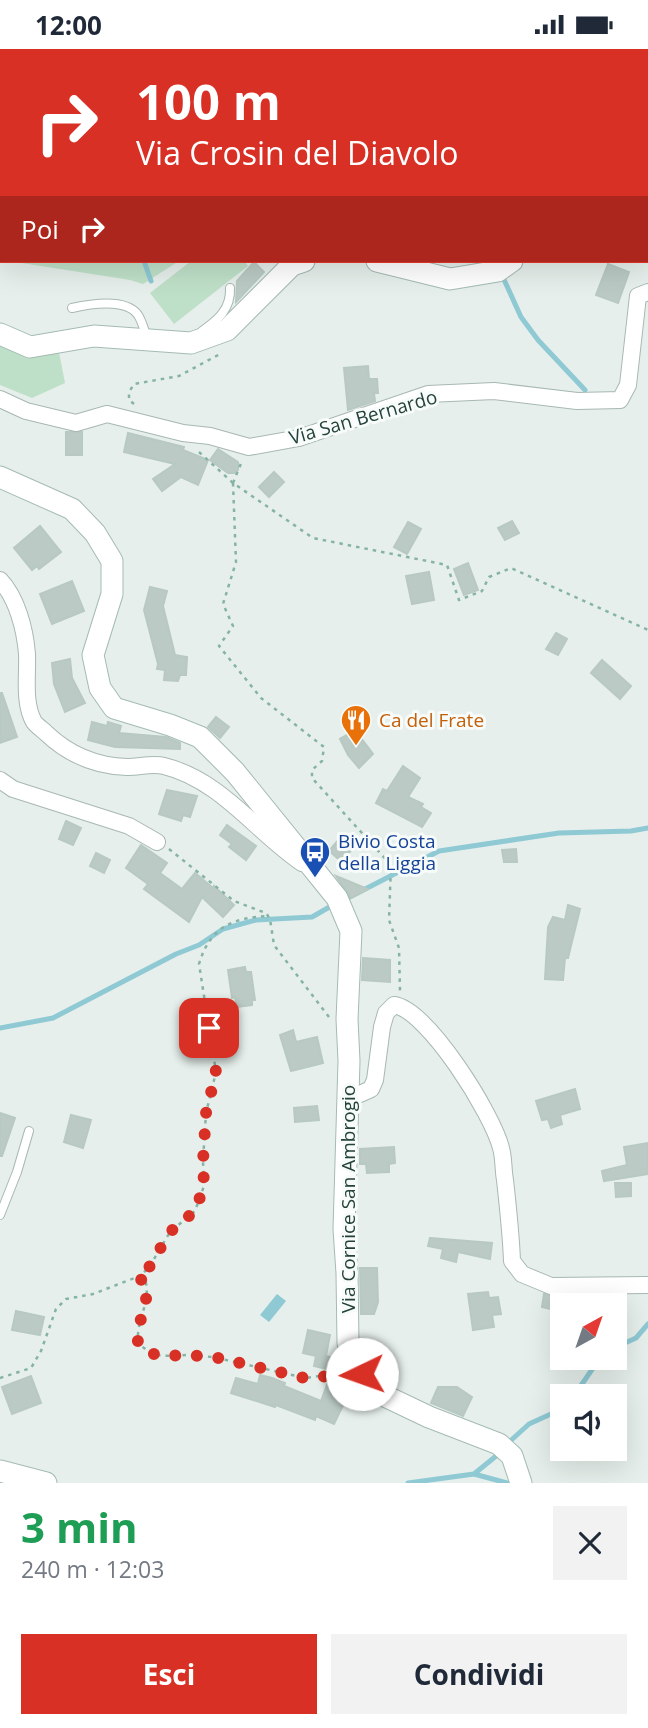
<!DOCTYPE html>
<html lang="it">
<head>
<meta charset="utf-8">
<style>
  body { margin:0; font-family:"Open Sans",sans-serif; background:#f2f2f3; color:#1f2937; height:100vh; display:flex; flex-direction:column; font-size:26px; white-space:nowrap }
  * { box-sizing:border-box; margin:0 }
  p { font-size:23px; color:#747a83 }
  .icon { flex:none; width:38px; height:38px; fill:none; stroke:currentColor; stroke-width:2; stroke-linecap:round; stroke-linejoin:round }
  .map { position:relative; height:1434px; overflow:hidden }
  .drawer { display:flex; flex-direction:column; background:#fff; flex:1 }
  .drawer>* { flex:none }
  .top-card { position:absolute; left:0px; top:0px; width:649px; height:214px; box-shadow:0 7px 28px #0002; background:#d93025; color:#fff; overflow:hidden }
  .needle { width:46px; rotate:40deg }
  .buttons { position:absolute; left:550px; top:1244px; display:grid; gap:14px }
  .buttons a { display:grid; place-items:center; width:77px; height:77px; border-radius:0px; background:#fff; box-shadow:0 7px 28px #0002; font-size:35px }
  .pin { position:absolute; display:grid; place-items:center; width:60px; height:60px; color:#fff; margin:-30px; border-radius:14px; box-shadow:0 4px 10px #0006 }
  .me { position:absolute; width:77px; margin:-38px; rotate:267deg; stroke-linejoin:round; filter:drop-shadow(0 0 5px #0008) }
  .turn { display:flex; align-items:center; gap:24px; height:147px; padding:0 21px; font-size:32px }
  .turn .icon { width:91px; height:91px; stroke-width:2.5 }
  .turn b { display:block; font-size:49px; line-height:60px }
  .then { display:flex; align-items:center; height:66px; padding:0 21px; background:#0003; gap:14px; font-size:26px }
  .round { display:grid; place-items:center; flex:none; width:74px; height:74px; border-radius:0px; background:#f2f2f3 }
  .headline { display:flex; align-items:center; justify-content:space-between; height:119px; padding:0 21px }
  h1 { font-size:42px; font-weight:700; line-height:52px; color:#1e9e55 }
  .cta { display:flex; gap:14px; margin-top:auto; padding:14px 21px }
  .cta a { flex:1; height:80px; border-radius:0px; background:#d93025; color:#fff; font-size:28px; font-weight:700; line-height:80px; text-align:center }
  .cta a+a { background:#f2f2f3; color:#1f2937 }
  .status { display:flex; justify-content:space-between; align-items:center; height:49px; padding:0 35px; background:#fff; direction:ltr }
  .status svg { height:19px; fill:currentColor }
  .map>svg:first-child { display:block }
  .green { fill:#bfe0c8 }
  .water { fill:#8ec9d4 }
  .lines { fill:none; stroke-linecap:round; stroke-linejoin:round }
  .stream { stroke:#8ec9d4; stroke-width:5 }
  .building { fill:#bbcac4; stroke:#b8c9c2; stroke-width:2 }
  .highway-tunnel { stroke:#bfccc8; stroke-width:21; stroke-dasharray:21 10; stroke-linecap:butt }
  .lane-casing { stroke:#a8b8b2; stroke-width:10 }
  .street-casing { stroke:#a8b8b2; stroke-width:18 }
  .secondary-casing { stroke:#a4bbb3; stroke-width:23 }
  .path { stroke:#86b3a5; stroke-width:2.5; stroke-dasharray:3.5 5; stroke-linecap:butt }
  .lane { stroke:#fff; stroke-width:8 }
  .street { stroke:#fff; stroke-width:16 }
  .secondary { stroke:#fff; stroke-width:21 }
  .route { stroke:#d93025; stroke-width:12; stroke-dasharray:0 21.6 }
  .labels { text-anchor:middle; stroke-width:6; stroke-linejoin:round; paint-order:stroke }
  .street-label { font-size:19px; fill:#24423a; stroke:#f7fbf9 }
  .food-label { font-size:19px; fill:#c56008; stroke:#f7fbf9; text-anchor:start }
  .transit-label { font-size:19px; fill:#164399; stroke:#f7fbf9; text-anchor:start }
</style>
</head>
<body>
<div class="status"><b>12:00</b><svg viewBox="0 0 49 12"><path d="M0 12V9h3v3zM5 12V6h3v6zM10 12V3h3v9zM15 12V0h3v12zM26 1h20v11H26zM47 4h2v5h-2z"/></svg></div>
<div class="map">
<svg width="648" height="1434" viewBox="0 0 648 1434">
  <rect width="100%" height="100%" fill="#e6efeb"/>
  <g class="green">
    <polygon points="0,0 648,0 648,90 648,2 2,2 2,210"/>
    <polygon points="9,212 179,212 143,235 130,231"/>
    <polygon points="191,212 244,212 248,217 174,275 150,244"/>
    <polygon points="0,285 57,293 65,334 32,349 0,336"/>
  </g>
  <polygon class="water" points="277,1245 286,1252 269,1273 260,1266"/>
  <g class="lines">
    <g class="stream">
      <polyline points="45,0 45,2"/>
      <polyline points="401,0 402,2"/>
      <polyline points="144,212 151,232"/>
      <polyline points="501,224 521,268 538,291 585,341"/>
      <polyline points="342,852 439,802 559,784 631,782 648,779"/>
      <polyline points="0,979 53,969 176,905 199,896 223,880 256,871 312,868 333,856"/>
      <polyline points="614,1299 636,1289 648,1275"/>
      <polyline points="573,1348 600,1309"/>
      <polyline points="507,1395 529,1375 562,1360"/>
      <polyline points="474,1425 507,1434"/>
      <polyline points="408,1434 474,1425 501,1403"/>
    </g>
  </g>
  <g class="building">
    <polygon points="254,213 264,223 236,253 237,232"/>
    <polygon points="608,215 629,223 618,254 596,246"/>
    <polygon points="368,317 369,330 377,330 378,344 374,344 375,352 348,361 344,319"/>
    <rect x="66" y="383" width="16" height="23"/>
    <polygon points="128,384 184,398 183,401 208,411 198,436 181,428 162,442 153,430 175,415 124,403"/>
    <polygon points="218,400 238,413 238,421 235,424 228,424 210,411"/>
    <polygon points="274,423 284,433 269,448 259,438"/>
    <polygon points="512,472 519,484 505,491 498,479"/>
    <polygon points="408,473 421,480 407,505 394,498"/>
    <polygon points="40,477 61,503 39,520 37,517 32,521 14,499"/>
    <polygon points="468,514 478,541 464,546 454,520"/>
    <polygon points="429,523 434,551 412,555 406,527"/>
    <polygon points="72,532 84,562 52,575 40,545"/>
    <polygon points="150,538 167,542 163,557 175,606 187,608 186,626 180,626 178,632 164,631 165,621 157,620 158,615 144,561"/>
    <polygon points="556,584 567,590 558,606 546,600"/>
    <polygon points="70,610 72,629 85,654 65,663 54,635 52,614"/>
    <polygon points="602,611 631,637 620,650 591,624"/>
    <polygon points="0,644 2,644 17,688 0,694"/>
    <polygon points="216,668 229,678 220,689 208,678"/>
    <polygon points="92,673 107,677 108,673 121,677 119,684 166,688 180,694 180,700 115,698 88,691"/>
    <polygon points="355,681 373,705 359,719 348,706 340,690"/>
    <polygon points="403,717 420,729 408,748 423,755 421,758 431,764 422,778 376,754 383,740 387,742"/>
    <polygon points="167,741 197,747 190,768 183,766 181,772 159,765"/>
    <polygon points="66,772 81,779 73,796 59,790"/>
    <polygon points="227,776 256,797 246,811 229,798 232,795 220,786"/>
    <polygon points="340,789 352,800 342,813 329,802"/>
    <polygon points="141,796 167,814 160,824 182,840 195,824 213,839 214,837 234,856 223,868 202,848 189,873 144,840 148,835 126,819"/>
    <polygon points="516,800 517,813 504,813 502,801"/>
    <polygon points="96,804 110,811 104,824 90,817"/>
    <polygon points="336,827 368,840 351,849"/>
    <polygon points="568,856 580,860 568,909 565,909 563,931 545,930 548,878 553,868 565,871"/>
    <polygon points="363,909 390,911 390,933 362,931"/>
    <polygon points="245,918 246,923 251,923 255,951 252,951 252,956 237,958 235,948 232,949 228,921"/>
    <polygon points="293,981 296,993 317,988 323,1014 291,1022 280,986"/>
    <polygon points="575,1040 580,1060 560,1066 562,1075 551,1079 548,1070 542,1071 536,1052"/>
    <polygon points="317,1057 319,1071 295,1073 294,1059"/>
    <polygon points="0,1064 15,1069 2,1107 0,1107"/>
    <polygon points="71,1066 91,1071 83,1099 64,1093"/>
    <polygon points="648,1094 648,1125 604,1132 602,1122 627,1116 624,1098"/>
    <polygon points="394,1098 395,1114 389,1115 389,1123 367,1124 366,1115 360,1115 360,1100"/>
    <polygon points="615,1134 631,1134 631,1147 616,1148"/>
    <polygon points="430,1189 492,1194 490,1210 458,1203 456,1213 441,1209 443,1200 428,1197"/>
    <polygon points="360,1219 377,1219 378,1253 374,1265 361,1265"/>
    <polygon points="488,1243 489,1249 498,1248 501,1265 492,1266 494,1278 473,1281 468,1245"/>
    <polygon points="544,1245 563,1248 559,1262 542,1258"/>
    <polygon points="16,1262 44,1268 40,1286 12,1281"/>
    <polygon points="308,1281 330,1286 326,1307 339,1310 336,1322 314,1317 316,1307 303,1304"/>
    <polygon points="260,1326 272,1329 285,1334 284,1337 321,1352 328,1333 349,1328 363,1344 361,1346 350,1342 334,1375 316,1367 315,1371 276,1356 275,1358 231,1344 236,1329 258,1335"/>
    <polygon points="31,1327 41,1354 12,1365 2,1338"/>
    <polygon points="438,1338 457,1338 472,1348 463,1367 431,1354"/>
  </g>
  <g class="lines">
    <g class="highway-tunnel">
      <polyline points="616,0 618,2"/>
      <polyline points="648,44 648,45"/>
    </g>
    <g class="lane-casing">
      <g id="lane">
        <path d="M 72,259 C 90,255 126,249 138,266 C 142,272 144,281 147,288"/>
        <path d="M 202,282 C 218,271 231,260 230,239"/>
        <polyline points="0,1166 17,1123 29,1082"/>
      </g>
    </g>
    <g class="street-casing">
      <g id="street">
        <polyline points="0,350 26,362 76,374 107,365 183,384 210,387 249,398 299,389 428,345 494,342 577,352 620,351 628,336 638,247 648,243"/>
        <path d="M 0,531 C 17,549 25,580 27,605 C 28,625 23,654 34,673 C 37,677 43,681 46,684 C 69,706 95,717 127,718 C 139,718 153,714 164,717 C 221,731 256,783 302,814"/>
        <polyline points="0,731 13,740 129,777 157,793"/>
        <path d="M 348,1045 L 360,1045 L 371,1040 L 375,1031 L 382,978 L 386,964 L 394,956 C 428,961 493,1066 501,1099 C 504,1109 503,1121 505,1131 C 508,1158 511,1185 512,1212 L 522,1225 L 551,1237 L 648,1236"/>
      </g>
    </g>
    <g class="secondary-casing">
      <g id="secondary">
        <polyline points="377,212 450,230 498,222 512,212"/>
        <polyline points="0,285 30,298 94,287 191,294 227,281 292,216 304,212"/>
        <polyline points="0,428 72,460 95,484 112,512 112,545 93,606 100,639 114,659 170,676 200,688 235,723 337,849 351,882 347,970 349,1012 344,1180 347,1224 348,1294 362,1325 385,1347 429,1368 499,1395 512,1407 521,1434"/>
        <polyline points="0,1422 46,1434"/>
      </g>
    </g>
    <g class="path">
      <polyline points="134,355 129,351 129,343 134,335 179,327 220,305"/>
      <polyline points="199,403 233,434 313,489 447,516 459,551 482,542 489,528 511,519 648,581"/>
      <polyline points="233,434 236,513 223,555 233,577 219,597 261,649 324,698 322,712 312,721 312,729 391,816 389,871 399,899 400,942"/>
      <polyline points="233,434 242,412"/>
      <polyline points="169,800 234,852 266,864 270,870 274,896 329,968"/>
      <path d="M 137,1228 L 148,1220 L 170,1183 L 195,1162 L 204,1137 L 203,1112 L 206,1064 L 216,1023 L 199,915 C 210,878 232,869 268,867"/>
      <path d="M 0,1329 L 31,1319 L 41,1302 L 56,1260 L 66,1250 L 93,1245 L 137,1228 L 146,1234 C 150,1256 136,1271 138,1294 L 150,1304 L 162,1307 L 186,1306 L 213,1308 L 305,1329 L 343,1324"/>
    </g>
    <use href="#lane" class="lane"/>
    <use href="#street" class="street"/>
    <use href="#secondary" class="secondary"/>
  </g>
  <g class="lines">
    <path class="route" d="M 209,979 L 216,1023 L 206,1064 L 203,1112 L 204,1137 L 195,1162 L 170,1183 L 148,1220 L 137,1228 L 146,1234 C 150,1255 136,1272 138,1294 L 150,1304 L 162,1307 L 186,1306 L 214,1308 L 305,1329 L 329,1327 L 360,1320 L 362,1325"/>
  </g>
  <defs>
    <g id="restaurant-pin" transform="scale(1.575)"><path d="M0 17L-7.5 6A9.5 9.5 0 1 1 7.5 6Z" fill="#e8710a" stroke="#f7fbf9"/><path d="M-5-6h1v4h1v-4h1v4h1v-4h1v5L-1.5 .5V6h-2V.5L-5-1ZM5-6V6H3V1.5H1.5Q1.5-4 5-6Z" fill="#fff"/></g>
    <g id="bus-pin" transform="scale(1.575)"><path d="M0 17L-7.5 6A9.5 9.5 0 1 1 7.5 6Z" fill="#1a4fb4" stroke="#f7fbf9"/><path d="M-5-6H5V4H4V6H2V4H-2V6H-4V4H-5ZM-3.5-4V0h7V-4ZM-3.5 1.2v1.5H-2V1.2ZM2 1.2v1.5H3.5V1.2Z" fill="#fff"/></g>
  </defs>
  <g fill-rule="evenodd">
    <use href="#restaurant-pin" x="356" y="671"/>
    <use href="#bus-pin" x="315" y="803"/>
  </g>
  <g class="labels">
    <g class="street-label">
      <text transform="translate(363 368) rotate(-16)" y="7">Via San Bernardo</text>
      <text transform="translate(348 1150) rotate(-90)" y="7">Via Cornice San Ambrogio</text>
    </g>
    <g class="food-label">
      <text x="379" y="678">Ca del Frate</text>
    </g>
    <g class="transit-label">
      <text x="338" y="799">Bivio Costa<tspan x="338" dy="22">della Liggia</tspan></text>
    </g>
  </g>
</svg>
<div class="buttons">
<a><svg class="needle" viewBox="-14 -14 28 28"><path d="M0-13l5 13h-10z" fill="#e53935"/><path d="M0 13l5-13h-10z" fill="#747a83"/></svg></a>
<a><svg class="icon" aria-label="sound" viewBox="0 0 24 24"><path d="M4 9h4l5-4v14l-5-4H4zM17 9q2 3 0 6"/></svg></a>
</div>
<div class="pin" style="left:209px;top:979px;background:#d93025"><svg class="icon" aria-label="arrive" viewBox="0 0 24 24"><path d="M6 21V4h12l-3 4 3 4H6"/></svg></div>
<svg class="me" style="left:362px;top:1325px" viewBox="-20 -20 40 40"><circle r="19" fill="#fff"/><path d="M0-13L10 11 0 6-10 11z" fill="#d93025"/></svg>
<div class="top-card">
<div class="turn"><svg class="icon" aria-label="right" viewBox="0 0 24 24"><path d="M7 20v-9h11M14 6l5 5-5 5"/></svg><div><b>100 m</b>Via Crosin del Diavolo</div></div>
<div class="then">Poi<svg class="icon" aria-label="right" viewBox="0 0 24 24"><path d="M7 20v-9h11M14 6l5 5-5 5"/></svg></div>
</div>
</div>
<section class="drawer">
<div class="headline"><div><h1>3 min</h1><p>240 m · 12:03</p></div><a class="round"><svg class="icon" aria-label="close" viewBox="0 0 24 24"><path d="M6 6l12 12M18 6L6 18"/></svg></a></div>
<div class="cta"><a>Esci</a><a>Condividi</a></div>
</section>
</body>
</html>
